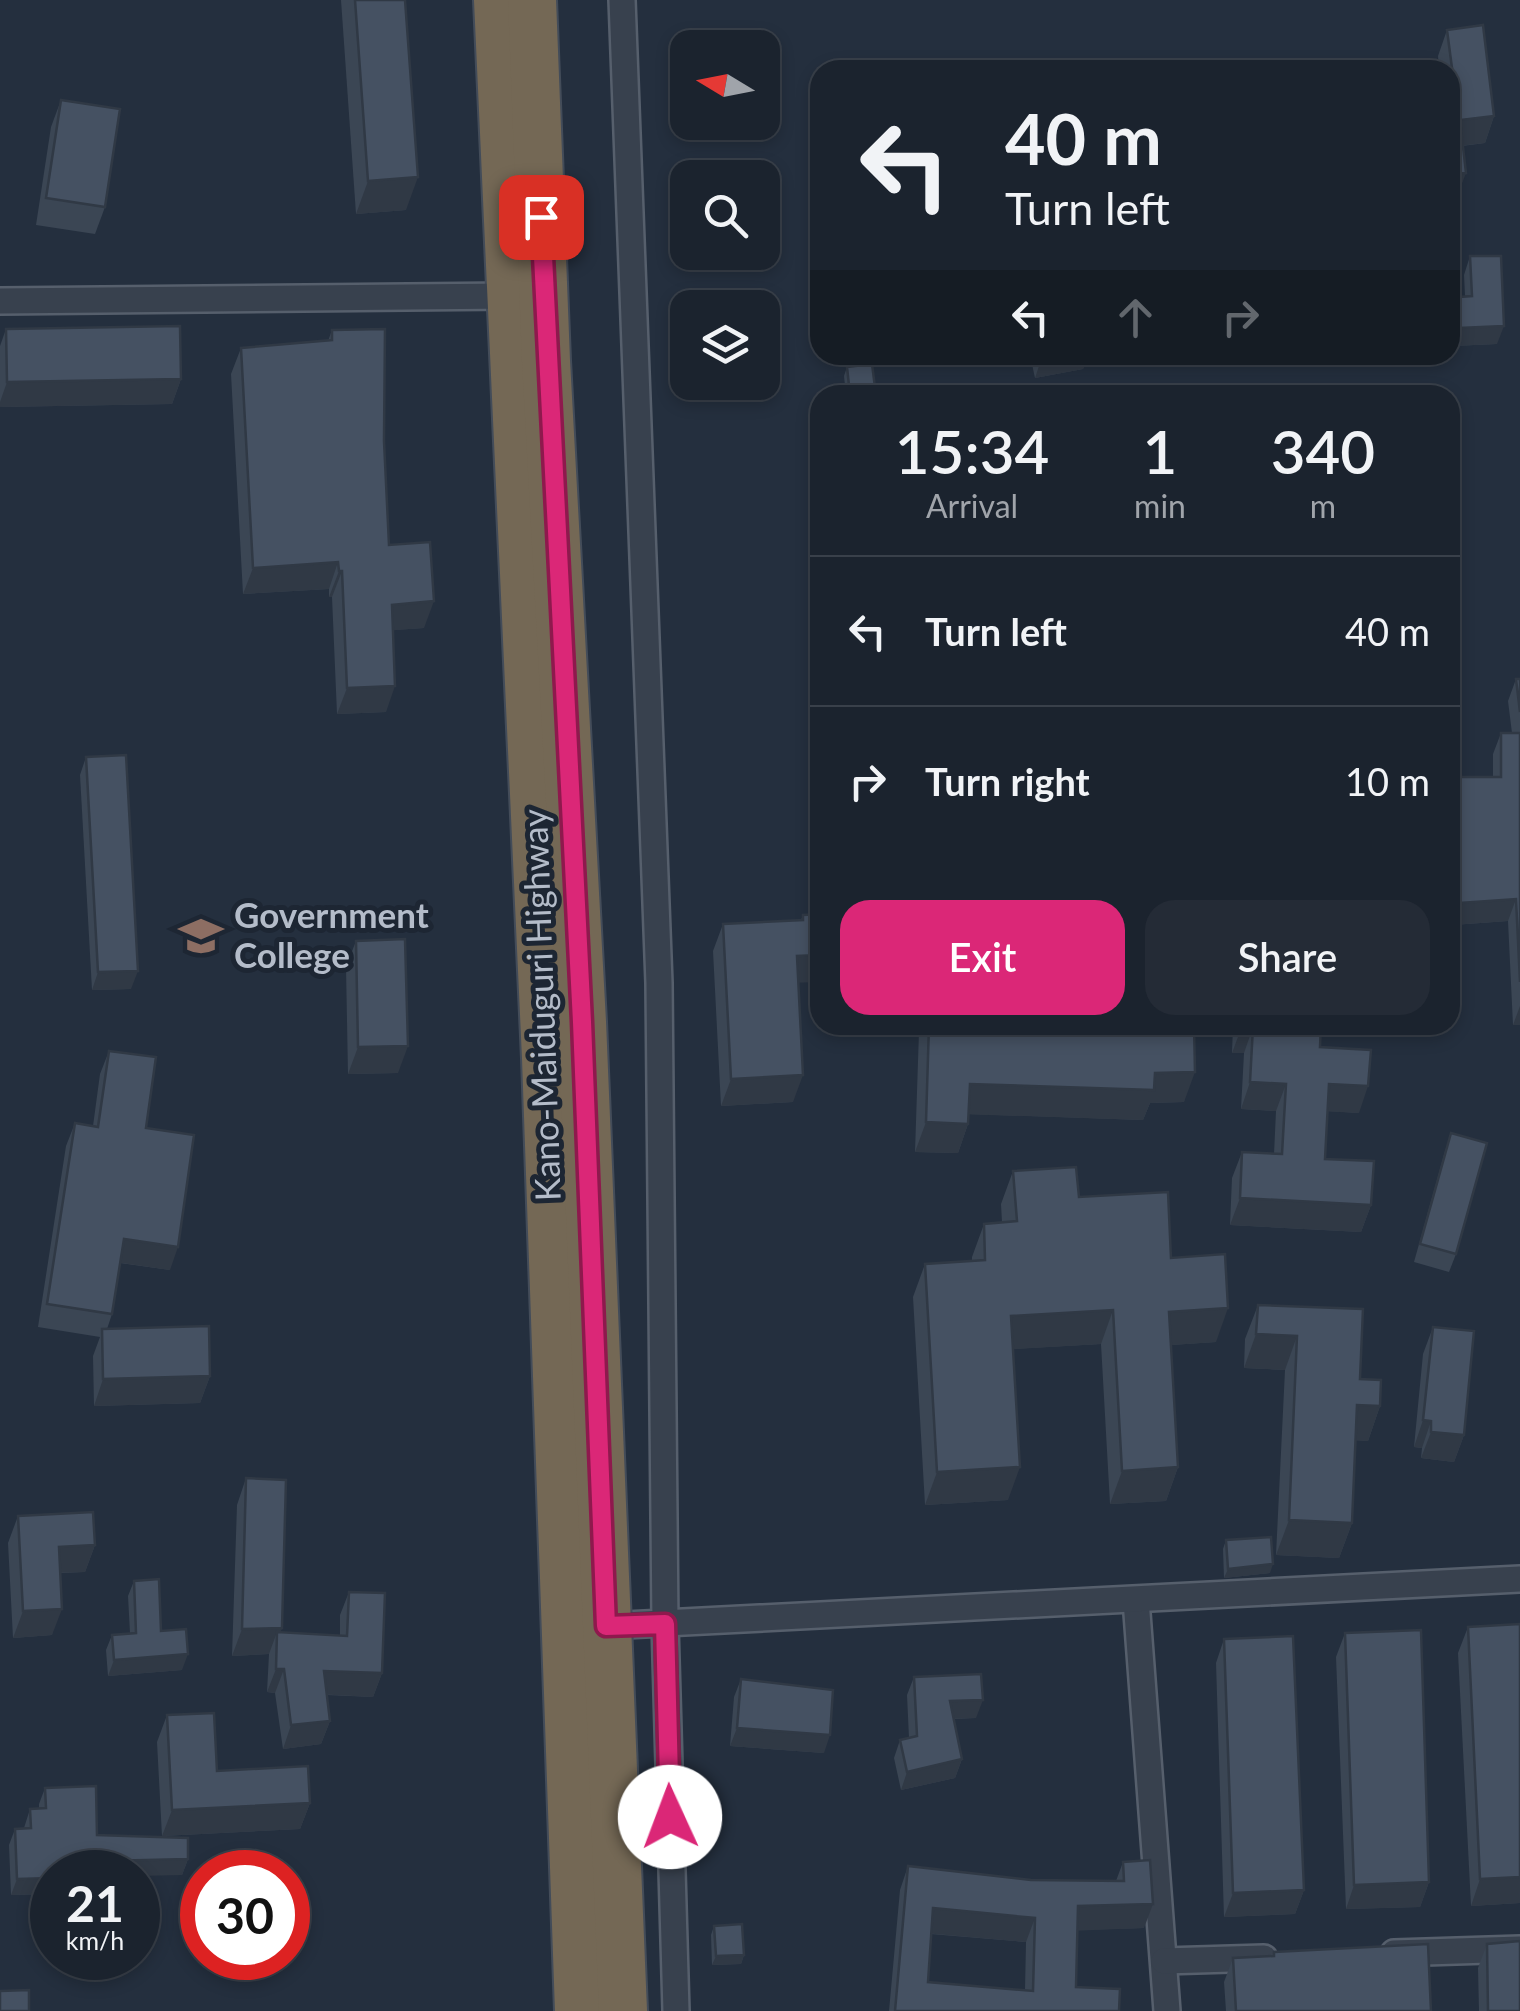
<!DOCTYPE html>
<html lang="en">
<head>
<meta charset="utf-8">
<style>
  body { margin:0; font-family:Lato,sans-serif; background:#242b36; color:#f1f3f6; height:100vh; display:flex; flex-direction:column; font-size:38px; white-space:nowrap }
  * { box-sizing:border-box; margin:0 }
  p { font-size:32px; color:#a0a4aa }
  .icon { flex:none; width:55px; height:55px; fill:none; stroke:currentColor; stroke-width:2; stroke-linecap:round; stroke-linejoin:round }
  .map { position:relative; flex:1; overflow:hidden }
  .sheet { position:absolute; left:810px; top:385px; width:650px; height:650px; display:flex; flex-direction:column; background:#1b232e; border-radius:30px; box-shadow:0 5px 15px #0003,0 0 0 2px #39404a }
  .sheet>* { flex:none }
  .top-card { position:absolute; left:810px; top:60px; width:650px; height:305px; border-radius:30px; box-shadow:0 5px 15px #0003,0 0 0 2px #39404a; background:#1b232e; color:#f1f3f6; overflow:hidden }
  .needle { width:65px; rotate:280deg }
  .tools { position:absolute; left:670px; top:30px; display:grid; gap:20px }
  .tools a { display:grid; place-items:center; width:110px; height:110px; border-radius:20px; background:#1b232e; box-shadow:0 5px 15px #0003,0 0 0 2px #39404a; font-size:50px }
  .speed { position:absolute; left:30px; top:1850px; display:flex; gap:20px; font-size:50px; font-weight:700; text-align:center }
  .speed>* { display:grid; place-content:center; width:130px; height:130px; border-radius:50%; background:#1b232e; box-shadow:0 5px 15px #0003,0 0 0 2px #39404a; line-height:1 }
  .speed small { font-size:25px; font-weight:400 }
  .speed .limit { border:15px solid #d22; background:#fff; color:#111 }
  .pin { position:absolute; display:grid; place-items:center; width:85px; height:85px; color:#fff; margin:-42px; border-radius:20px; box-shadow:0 5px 15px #0006 }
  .me { position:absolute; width:110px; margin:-55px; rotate:358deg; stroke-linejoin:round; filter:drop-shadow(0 0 8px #0008) }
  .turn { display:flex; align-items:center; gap:35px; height:210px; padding:0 30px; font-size:45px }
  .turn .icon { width:130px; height:130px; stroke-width:2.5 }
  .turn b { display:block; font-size:70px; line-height:85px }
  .lanes { display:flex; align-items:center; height:95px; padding:0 30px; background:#0003; justify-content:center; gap:50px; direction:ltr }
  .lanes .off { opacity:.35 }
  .eta { display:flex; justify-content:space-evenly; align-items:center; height:170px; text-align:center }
  .eta b { font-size:60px; font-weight:600; line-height:70px }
  .primary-button { display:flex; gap:20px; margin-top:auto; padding:20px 30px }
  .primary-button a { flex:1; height:115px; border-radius:30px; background:#db2777; color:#fff; font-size:40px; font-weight:600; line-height:115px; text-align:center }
  .primary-button a+a { background:#242b36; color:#f1f3f6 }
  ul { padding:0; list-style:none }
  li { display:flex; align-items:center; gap:30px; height:150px; padding:0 30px; border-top:2px solid #39404a }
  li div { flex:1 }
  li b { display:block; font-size:38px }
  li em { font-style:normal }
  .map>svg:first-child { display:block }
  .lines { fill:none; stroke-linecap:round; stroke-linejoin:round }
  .street-casing { stroke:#565f6c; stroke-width:30 }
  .highway-casing { stroke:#434c59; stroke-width:52 }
  .street { stroke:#38414e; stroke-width:25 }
  .highway { stroke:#746855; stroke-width:48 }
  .wall { fill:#3b4654; fill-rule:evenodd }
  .shaded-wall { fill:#303945 }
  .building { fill:#455162; stroke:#303945; stroke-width:2.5; fill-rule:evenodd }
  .route-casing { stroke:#8e194d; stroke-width:25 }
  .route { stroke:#db2777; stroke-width:18 }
  .labels { text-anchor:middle; stroke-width:10; stroke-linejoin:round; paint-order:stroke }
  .poi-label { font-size:35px; font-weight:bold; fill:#b4bcc9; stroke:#1d2633; text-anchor:start }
  .street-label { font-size:35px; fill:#b4bcc9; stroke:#1d2633 }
</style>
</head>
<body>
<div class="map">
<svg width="1520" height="2011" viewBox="0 0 1520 2011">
  <rect width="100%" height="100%" fill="#242f3e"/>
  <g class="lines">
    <g class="street-casing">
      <g id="street">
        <polyline points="622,0 659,983 665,1624 676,2011"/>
        <polyline points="0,301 510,296"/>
        <polyline points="1136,1600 1167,2011"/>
        <polyline points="606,1626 1520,1579"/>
        <polyline points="1394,1953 1520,1949"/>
        <polyline points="1164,1961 1264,1958"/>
      </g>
    </g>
    <g class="highway-casing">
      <g id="highway">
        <polyline points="498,0 546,1058 579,2011"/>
        <polyline points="532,0 546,361 582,1022 623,2011"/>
      </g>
    </g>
    <use href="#street" class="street"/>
    <use href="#highway" class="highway"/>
  </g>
  <g class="wall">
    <polygon points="341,0 405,0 406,210 356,214"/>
    <polygon points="1447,30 1494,116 1485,143 1462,146 1456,199 1450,200 1450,70 1439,70 1438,56"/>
    <polygon points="61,100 105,207 95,234 36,225 51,127"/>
    <polygon points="1470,256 1497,344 1453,346 1452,315 1459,297 1465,296 1464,275"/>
    <polygon points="6,329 181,379 172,404 0,407 0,346"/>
    <polygon points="332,330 384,441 389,545 424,628 393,630 386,712 337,714 332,597 329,597 329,589 243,594 231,374 241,348 328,341"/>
    <polygon points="1030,355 1088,355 1083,369 1035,378"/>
    <polygon points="847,367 876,395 846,395 844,376"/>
    <polygon points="1516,679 1520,679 1520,1025 1513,1025 1508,921 1453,925 1450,928 1450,777 1493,777 1493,754 1501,733 1512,733 1508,701"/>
    <polygon points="86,757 131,989 92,990 80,775"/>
    <polygon points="803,915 798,983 793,1102 721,1106 713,951 723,924 801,920"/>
    <polygon points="356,941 398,1073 348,1074 346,967"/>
    <polygon points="921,1025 1194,1025 1184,1102 1150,1103 1143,1120 969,1114 968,1124 958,1153 915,1152 919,1031"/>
    <polygon points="1233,1025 1321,1025 1320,1047 1359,1113 1328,1111 1325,1159 1371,1205 1361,1232 1230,1225 1232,1178 1242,1152 1274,1154 1276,1111 1241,1109 1244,1053 1232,1053"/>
    <polygon points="109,1051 146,1128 170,1270 120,1263 112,1314 107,1329 210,1376 200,1403 94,1406 93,1356 100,1337 38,1327 66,1146 75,1123 93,1126 100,1074"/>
    <polygon points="1451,1133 1456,1254 1449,1272 1414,1262 1445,1151"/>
    <polygon points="1013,1171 1079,1197 1171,1258 1216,1342 1171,1345 1178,1467 1166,1501 1110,1504 1101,1344 1013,1349 1008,1500 925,1505 913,1297 925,1264 972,1261 972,1257 984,1224 1002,1222 1001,1204"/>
    <polygon points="1258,1305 1360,1379 1380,1406 1368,1441 1356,1440 1352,1523 1339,1558 1276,1555 1285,1370 1244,1368 1245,1339"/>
    <polygon points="1433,1327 1464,1435 1454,1462 1421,1458 1422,1448 1414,1447 1423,1354"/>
    <polygon points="246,1478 282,1628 280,1632 340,1635 340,1615 349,1592 382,1673 373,1697 327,1695 330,1721 321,1744 283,1749 275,1693 267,1692 269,1654 232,1656 237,1505"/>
    <polygon points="18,1516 95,1545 85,1572 60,1573 52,1635 13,1638 8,1543"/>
    <polygon points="1226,1540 1270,1573 1224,1578 1223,1549"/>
    <polygon points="134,1581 161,1631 182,1670 108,1676 106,1650 112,1635 130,1633 128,1596"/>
    <polygon points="1468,1627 1520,1903 1471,1906 1458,1653"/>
    <polygon points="1345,1633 1429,1882 1420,1907 1346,1909 1336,1657"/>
    <polygon points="1224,1639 1304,1890 1295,1914 1224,1917 1216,1663"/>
    <polygon points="914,1677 976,1718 953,1719 962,1759 955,1778 901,1790 894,1758 900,1740 909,1738 907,1695"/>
    <polygon points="741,1679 824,1753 730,1746 734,1697"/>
    <polygon points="167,1715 217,1771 310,1803 300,1829 162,1836 157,1742"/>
    <polygon points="45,1788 97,1835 188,1859 182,1875 52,1872 52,1894 11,1895 9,1845 15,1829 24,1828 30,1809 39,1809 39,1804"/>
    <path d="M 1123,1862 L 1144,1928 L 1078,1930 L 1076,1987 L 1119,2011 L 889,2011 L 900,1890 L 908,1866 L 1031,1880 L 1116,1881 ZM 931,1934 L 1026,1942 L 1025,1990 L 928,1982 Z"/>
    <polygon points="714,1926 744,1955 741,1964 712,1965 711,1935"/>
    <polygon points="1487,1944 1520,2011 1479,2011 1478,1968"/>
    <polygon points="1274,1952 1431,2011 1226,2011 1224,1982 1233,1958 1272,1956"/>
  </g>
  <g class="shaded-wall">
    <polygon points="1494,116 1485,143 1450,147 1460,120"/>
    <polygon points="1466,173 1456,199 1450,200 1450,174"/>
    <polygon points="418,177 406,210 356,214 368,181"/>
    <polygon points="1504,326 1497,344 1453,346 1459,328"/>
    <polygon points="1066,355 1088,355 1083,369 1035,378 1041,360"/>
    <polygon points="181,379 172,404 0,407 0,402 7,382"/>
    <polygon points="338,562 329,589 243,594 253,568"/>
    <polygon points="339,571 342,571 332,597 329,597"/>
    <polygon points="434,601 424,628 383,631 392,605"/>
    <polygon points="395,686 386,712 337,714 347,688"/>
    <polygon points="1516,899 1508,921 1453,925 1450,928 1450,917 1460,903"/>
    <polygon points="820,955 820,982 787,983 797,956"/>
    <polygon points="138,971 131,989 92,990 98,972"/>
    <polygon points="1520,1006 1520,1025 1513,1025"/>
    <polygon points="1398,1025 1441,1025 1397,1027"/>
    <polygon points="1242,1026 1253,1027 1244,1053 1232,1053"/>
    <polygon points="408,1046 398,1073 348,1074 358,1047"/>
    <polygon points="1195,1072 1184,1102 1150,1103 1143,1120 959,1114 970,1084"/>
    <polygon points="803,1075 793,1102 721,1106 731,1079"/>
    <polygon points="1250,1082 1286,1084 1276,1111 1241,1109"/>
    <polygon points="1329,1084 1368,1086 1359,1113 1320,1111"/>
    <polygon points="926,1122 968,1124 958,1153 915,1152"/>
    <polygon points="1240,1198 1371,1205 1361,1232 1230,1225"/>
    <polygon points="124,1239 178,1247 170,1270 115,1262"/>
    <polygon points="1228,1308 1216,1342 1157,1346 1169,1312"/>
    <polygon points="1113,1310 1101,1344 999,1350 1011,1316"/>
    <polygon points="1256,1334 1297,1336 1285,1370 1244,1368"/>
    <polygon points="210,1376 200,1403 94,1406 103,1379"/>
    <polygon points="1357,1405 1380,1406 1368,1441 1344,1440"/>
    <polygon points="1423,1420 1431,1421 1422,1448 1414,1447"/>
    <polygon points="1431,1432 1464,1435 1454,1462 1421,1458"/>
    <polygon points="1020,1467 1008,1500 925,1505 937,1472"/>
    <polygon points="1178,1467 1166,1501 1110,1504 1122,1471"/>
    <polygon points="1289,1520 1352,1523 1339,1558 1276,1555"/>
    <polygon points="95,1545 85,1572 49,1573 59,1547"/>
    <polygon points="1273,1564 1270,1573 1224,1578 1228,1569"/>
    <polygon points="62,1609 52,1635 13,1638 23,1611"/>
    <polygon points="282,1628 277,1642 277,1632 269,1654 232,1656 242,1629"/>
    <polygon points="188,1654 182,1670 108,1676 114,1660"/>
    <polygon points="276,1669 284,1669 275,1693 267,1692"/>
    <polygon points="324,1671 382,1673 373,1697 316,1694"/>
    <polygon points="983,1700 976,1718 943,1719 950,1701"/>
    <polygon points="330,1721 321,1744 283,1749 291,1725"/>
    <polygon points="737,1728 830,1735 824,1753 730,1746"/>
    <polygon points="962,1759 955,1778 901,1790 907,1772"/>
    <polygon points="310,1803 300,1829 162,1836 172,1810"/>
    <polygon points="188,1859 182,1875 138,1876 138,1872 59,1872 63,1862"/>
    <polygon points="1520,1877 1520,1903 1471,1906 1480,1879"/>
    <polygon points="52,1878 52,1894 11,1895 17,1879"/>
    <polygon points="1429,1882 1420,1907 1346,1909 1354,1885"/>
    <polygon points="1304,1890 1295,1914 1224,1917 1233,1893"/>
    <polygon points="1153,1904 1144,1928 1069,1931 1078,1906"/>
    <polygon points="933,1908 1035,1918 1026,1942 924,1933"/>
    <polygon points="744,1955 741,1964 712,1965 716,1956"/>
  </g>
  <g class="building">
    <polygon points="355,0 405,0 418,177 368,181"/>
    <polygon points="1483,25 1494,116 1460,120 1466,173 1450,174 1450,70 1440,69 1452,68 1447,30"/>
    <polygon points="1328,60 1330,70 1303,70 1302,64"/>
    <polygon points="61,100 120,109 105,207 46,198"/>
    <polygon points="1470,256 1501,256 1504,326 1459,328 1459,297 1472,296"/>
    <polygon points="180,326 181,379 7,382 6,329"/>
    <polygon points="385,329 384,441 389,545 430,542 434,601 392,605 395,686 347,688 342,571 339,571 338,562 253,568 241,348 332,340 332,330"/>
    <polygon points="1040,355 1066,355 1041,360"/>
    <polygon points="872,364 876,395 850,395 847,367"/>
    <polygon points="1516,679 1520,679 1520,712"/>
    <polygon points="1501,733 1520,733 1520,982 1516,899 1460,903 1450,917 1450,777 1501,777"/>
    <polygon points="126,755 138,971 98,972 86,757"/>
    <polygon points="820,914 820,955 797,956 803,1075 731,1079 723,924 803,920 803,915"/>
    <polygon points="405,939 408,1046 358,1047 356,941"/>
    <polygon points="929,1025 1194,1025 1195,1072 1155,1073 1154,1090 970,1084 968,1124 926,1122"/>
    <polygon points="1242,1025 1321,1025 1320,1047 1371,1050 1368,1086 1329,1084 1325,1159 1374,1161 1371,1205 1240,1198 1242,1152 1282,1154 1286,1084 1250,1082 1253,1027 1242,1026"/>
    <polygon points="109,1051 156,1057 146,1128 194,1135 178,1247 124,1239 112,1314 47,1304 75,1123 98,1127"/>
    <polygon points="1451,1133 1487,1143 1456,1254 1420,1244"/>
    <polygon points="1076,1167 1079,1197 1168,1192 1171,1258 1225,1254 1228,1308 1169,1312 1178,1467 1122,1471 1113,1310 1011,1316 1020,1467 937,1472 925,1264 985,1260 984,1224 1017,1221 1013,1171"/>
    <polygon points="1258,1305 1363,1309 1360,1379 1381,1380 1380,1406 1357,1405 1352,1523 1289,1520 1297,1336 1256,1334"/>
    <polygon points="209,1326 210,1376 103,1379 102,1329"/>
    <polygon points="1433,1327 1474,1331 1464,1435 1431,1432 1431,1421 1423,1420"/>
    <polygon points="246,1478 286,1480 282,1628 242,1629"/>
    <polygon points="93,1512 95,1545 59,1547 62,1609 23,1611 18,1516"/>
    <polygon points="1271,1537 1273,1564 1228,1569 1226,1540"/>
    <polygon points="159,1579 161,1631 186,1629 188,1654 114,1660 112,1635 136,1633 134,1581"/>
    <polygon points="349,1592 385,1593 382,1673 324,1671 330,1721 291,1725 284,1669 276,1669 277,1632 347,1636"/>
    <polygon points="1520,1624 1520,1877 1480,1879 1468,1627"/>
    <polygon points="1421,1630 1429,1882 1354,1885 1345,1633"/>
    <polygon points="1293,1636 1304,1890 1233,1893 1224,1639"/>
    <polygon points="981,1674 983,1700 950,1701 962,1759 907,1772 900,1740 917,1736 914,1677"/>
    <polygon points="741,1679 833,1690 830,1735 737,1728"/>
    <polygon points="214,1713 217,1771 308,1766 310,1803 172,1810 167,1715"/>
    <polygon points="96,1786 97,1835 188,1838 188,1859 63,1862 63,1872 52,1872 52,1878 17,1879 15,1829 31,1828 30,1809 46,1808 45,1788"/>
    <path d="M 1150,1860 L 1153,1904 L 1078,1906 L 1076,1987 L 1120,1989 L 1119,2011 L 895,2011 L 908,1866 L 1031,1880 L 1124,1881 L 1123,1862 ZM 933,1908 L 1035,1918 L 1033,1991 L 928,1982 Z"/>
    <polygon points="742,1924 744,1955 716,1956 714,1926"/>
    <polygon points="1520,1941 1520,2011 1488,2011 1487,1944"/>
    <polygon points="1428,1944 1431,2011 1236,2011 1233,1958 1274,1956 1274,1952"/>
    <polygon points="29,1990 29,2011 0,2011 0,1991"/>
  </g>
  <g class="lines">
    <g class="route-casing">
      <polyline id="route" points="541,217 582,1022 606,1626 665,1624 670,1817"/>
    </g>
    <use href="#route" class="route"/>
  </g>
  <defs>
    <g id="school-bare" transform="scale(3.45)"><path d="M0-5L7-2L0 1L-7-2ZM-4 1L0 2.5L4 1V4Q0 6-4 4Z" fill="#8d6e63" stroke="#1d2633" stroke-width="2.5" paint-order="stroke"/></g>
  </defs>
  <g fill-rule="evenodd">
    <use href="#school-bare" x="201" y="936"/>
  </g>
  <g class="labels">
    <g class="poi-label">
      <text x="234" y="928">Government<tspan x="234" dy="40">College</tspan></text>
    </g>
    <g class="street-label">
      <text transform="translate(542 1005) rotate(-92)" y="12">Kano-Maiduguri Highway</text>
    </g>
  </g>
</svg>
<div class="tools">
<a><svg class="needle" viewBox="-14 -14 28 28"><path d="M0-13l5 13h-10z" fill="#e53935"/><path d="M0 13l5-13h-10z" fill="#a0a4aa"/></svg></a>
<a><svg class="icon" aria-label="search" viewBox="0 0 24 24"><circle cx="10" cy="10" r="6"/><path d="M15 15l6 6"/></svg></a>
<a><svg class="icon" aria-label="layers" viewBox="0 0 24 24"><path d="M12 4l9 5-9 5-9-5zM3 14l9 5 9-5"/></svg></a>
</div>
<div class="speed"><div>21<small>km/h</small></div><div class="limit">30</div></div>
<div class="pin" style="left:541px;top:217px;background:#d93025"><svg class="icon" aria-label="arrive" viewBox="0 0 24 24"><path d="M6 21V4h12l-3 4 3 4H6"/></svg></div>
<svg class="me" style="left:670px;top:1817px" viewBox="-20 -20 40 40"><circle r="19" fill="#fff"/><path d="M0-13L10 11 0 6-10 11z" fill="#db2777"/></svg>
<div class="top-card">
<div class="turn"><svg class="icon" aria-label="left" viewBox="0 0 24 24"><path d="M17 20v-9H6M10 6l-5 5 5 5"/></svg><div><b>40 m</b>Turn left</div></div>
<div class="lanes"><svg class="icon" aria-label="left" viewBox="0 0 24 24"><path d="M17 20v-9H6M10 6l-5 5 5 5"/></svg><svg class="icon off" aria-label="ahead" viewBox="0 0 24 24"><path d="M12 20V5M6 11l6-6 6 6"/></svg><svg class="icon off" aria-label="right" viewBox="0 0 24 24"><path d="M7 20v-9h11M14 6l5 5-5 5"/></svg></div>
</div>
<section class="sheet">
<div class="eta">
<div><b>15:34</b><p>Arrival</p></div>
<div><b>1</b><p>min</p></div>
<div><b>340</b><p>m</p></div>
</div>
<ul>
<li><svg class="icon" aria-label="left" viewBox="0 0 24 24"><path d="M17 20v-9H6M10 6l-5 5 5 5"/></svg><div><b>Turn left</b></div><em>40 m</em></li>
<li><svg class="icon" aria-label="right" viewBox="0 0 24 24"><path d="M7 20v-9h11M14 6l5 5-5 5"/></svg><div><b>Turn right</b></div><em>10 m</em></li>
</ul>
<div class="primary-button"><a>Exit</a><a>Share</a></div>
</section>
</div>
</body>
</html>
